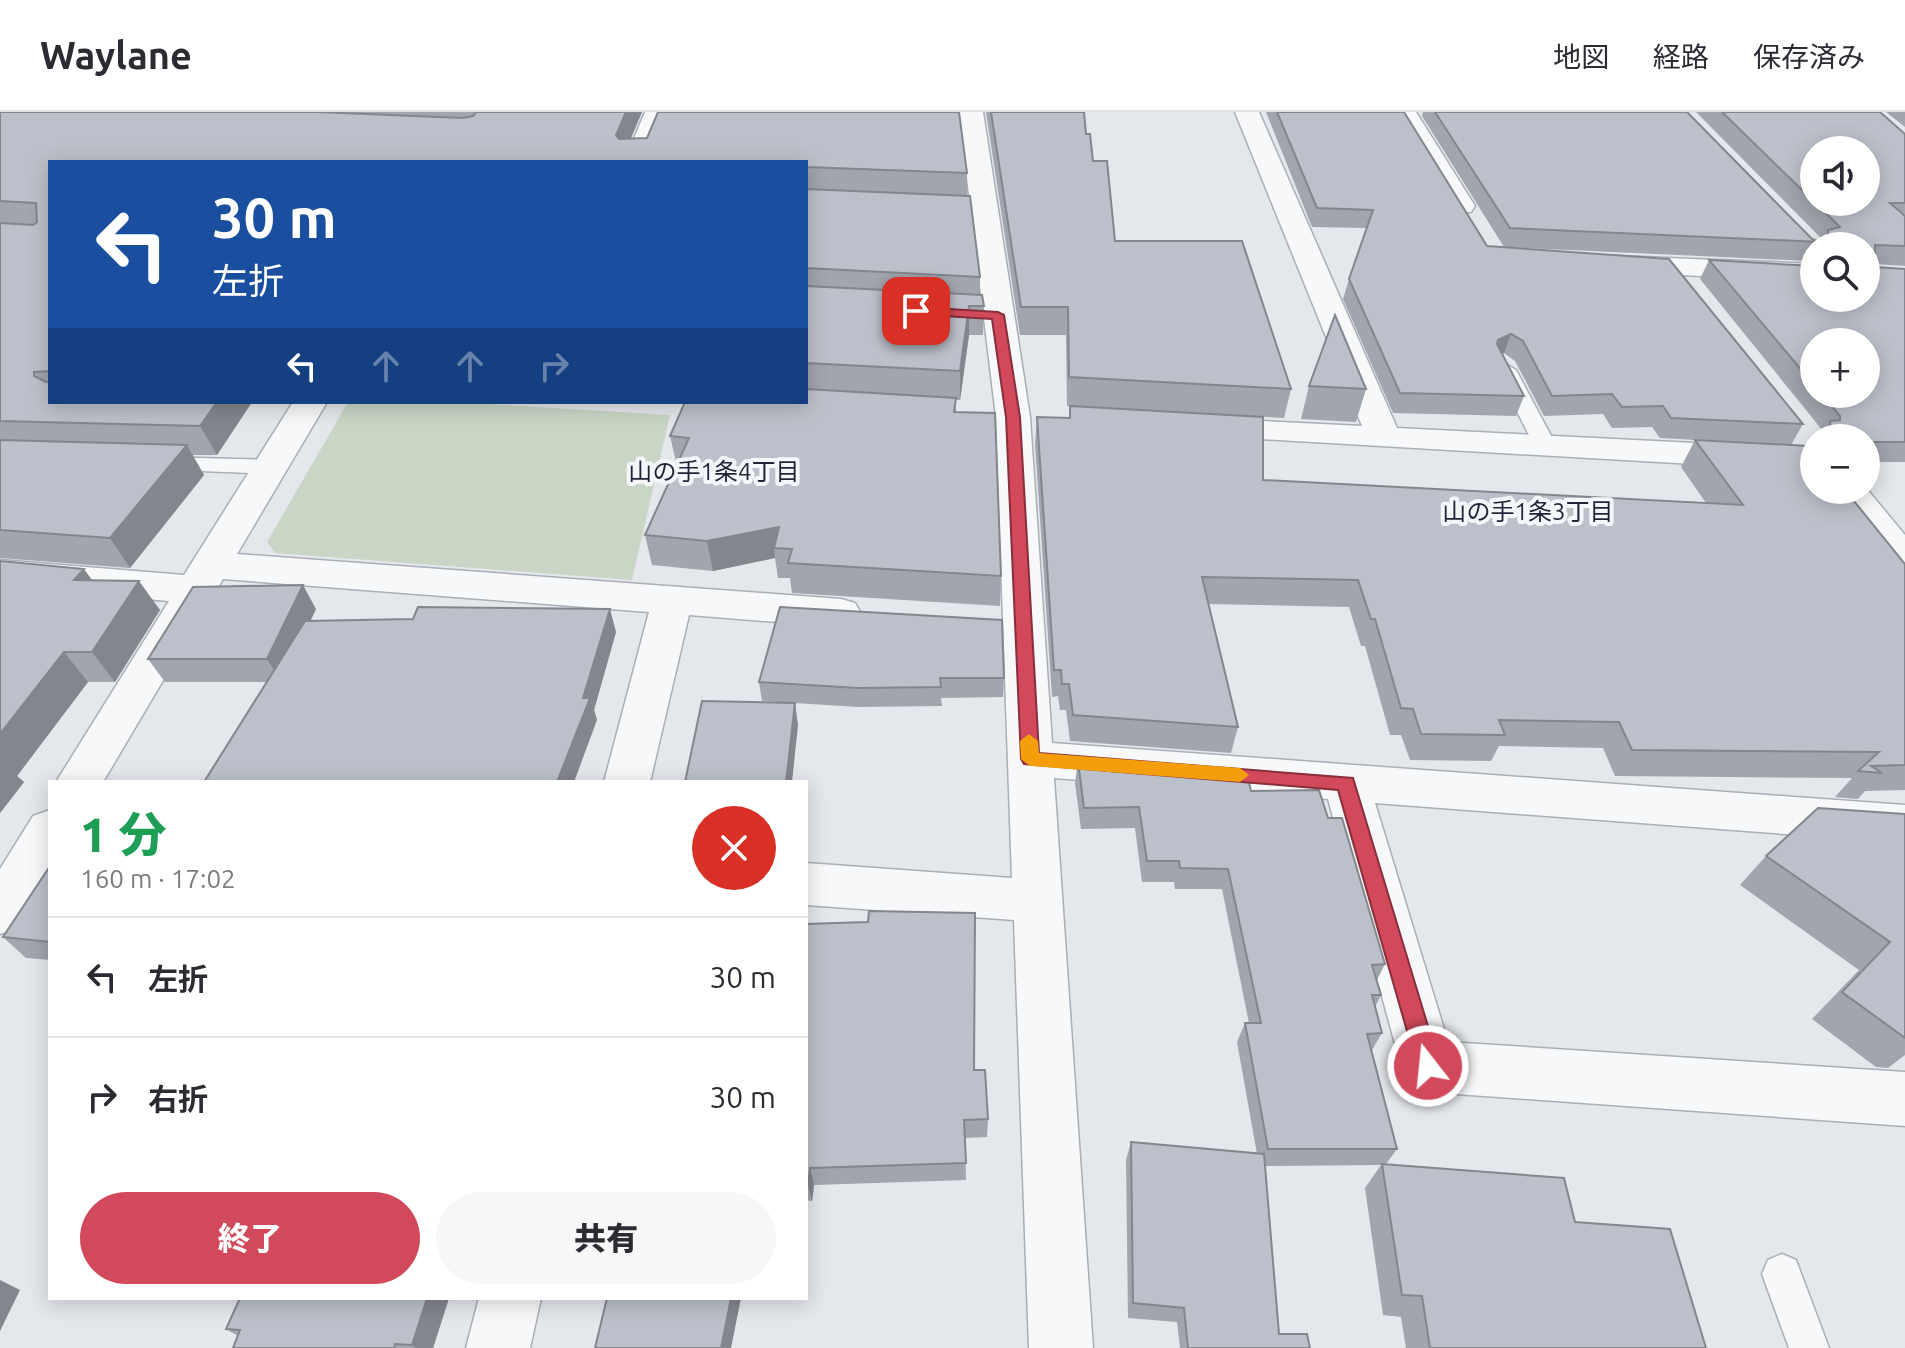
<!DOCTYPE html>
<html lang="ja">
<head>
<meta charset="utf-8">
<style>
  body { margin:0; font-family:Ubuntu,"Noto Sans JP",sans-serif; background:#f7f7f7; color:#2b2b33; height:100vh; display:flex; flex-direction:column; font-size:30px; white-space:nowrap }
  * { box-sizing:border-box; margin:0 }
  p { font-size:26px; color:#7c7c81 }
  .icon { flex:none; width:44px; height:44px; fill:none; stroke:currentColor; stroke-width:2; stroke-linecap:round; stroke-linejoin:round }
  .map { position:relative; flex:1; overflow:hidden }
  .panel { position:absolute; left:48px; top:668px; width:760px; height:520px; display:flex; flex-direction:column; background:#fff; border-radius:0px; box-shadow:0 4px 20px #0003 }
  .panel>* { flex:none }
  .guide { position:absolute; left:48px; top:48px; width:760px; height:244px; border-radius:0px; box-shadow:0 4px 20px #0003; background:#1a4fa0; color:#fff; overflow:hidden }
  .tools { position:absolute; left:1800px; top:24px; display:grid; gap:16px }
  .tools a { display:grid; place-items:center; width:80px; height:80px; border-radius:50%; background:#fff; box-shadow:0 4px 20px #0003; font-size:40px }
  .pin { position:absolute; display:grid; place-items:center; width:68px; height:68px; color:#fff; margin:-34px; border-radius:16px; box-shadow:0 4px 12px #0006 }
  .me { position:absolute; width:88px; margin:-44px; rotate:344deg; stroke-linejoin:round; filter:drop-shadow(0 0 6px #0008) }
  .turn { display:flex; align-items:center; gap:28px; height:168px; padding:0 32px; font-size:36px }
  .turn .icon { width:104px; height:104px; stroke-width:2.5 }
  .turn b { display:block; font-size:56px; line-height:68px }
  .lanes { display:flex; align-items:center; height:76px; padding:0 32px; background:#0003; justify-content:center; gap:40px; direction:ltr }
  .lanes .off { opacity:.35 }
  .round { display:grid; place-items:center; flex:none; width:84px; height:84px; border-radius:42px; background:#f7f7f7 }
  .summary { display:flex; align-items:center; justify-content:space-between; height:136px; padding:0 32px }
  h1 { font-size:48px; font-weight:800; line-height:60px; color:#1e9e55 }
  .action { display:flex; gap:16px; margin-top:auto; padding:16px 32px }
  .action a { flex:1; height:92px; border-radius:48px; background:#d1495b; color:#fff; font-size:32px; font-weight:800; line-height:92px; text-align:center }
  .action a+a { background:#f7f7f7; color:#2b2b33 }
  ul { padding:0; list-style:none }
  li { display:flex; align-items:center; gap:24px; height:120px; padding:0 32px; border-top:2px solid #e1e1e2 }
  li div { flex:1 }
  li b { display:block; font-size:30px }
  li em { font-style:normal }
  header { display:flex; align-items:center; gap:48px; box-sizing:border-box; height:112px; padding:0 40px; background:#fff; border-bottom:2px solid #e1e1e2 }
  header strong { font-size:38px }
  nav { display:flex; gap:44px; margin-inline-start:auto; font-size:28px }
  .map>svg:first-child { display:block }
  .green { fill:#c9d6c5 }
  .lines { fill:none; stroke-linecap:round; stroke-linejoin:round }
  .service-casing { stroke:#a9aeb7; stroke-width:3 }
  .minor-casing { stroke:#a9aeb7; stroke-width:3 }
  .service { fill:#f7f8fa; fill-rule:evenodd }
  .minor { fill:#f7f8fa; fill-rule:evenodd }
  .wall { fill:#a1a5ae; fill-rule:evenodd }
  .shaded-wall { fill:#83868d }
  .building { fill:#bbc0ca; stroke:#83868d; stroke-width:2; fill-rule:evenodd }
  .route { fill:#d1495b; stroke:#882f3b; stroke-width:2 }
  .slow { fill:#f59e0b }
  .labels { text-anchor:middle; stroke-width:8; stroke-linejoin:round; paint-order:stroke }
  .neighbourhood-label { font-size:24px; fill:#1d2536; stroke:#f4f6f9 }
</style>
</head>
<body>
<header>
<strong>Waylane</strong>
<nav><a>地図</a><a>経路</a><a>保存済み</a></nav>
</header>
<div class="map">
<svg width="1905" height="1236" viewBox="0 0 1905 1236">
  <rect width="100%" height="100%" fill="#e4e7ec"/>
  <polygon class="green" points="348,290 453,290 670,303 632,468 275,441 267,430"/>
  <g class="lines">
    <g class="service-casing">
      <g id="service">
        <polygon points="1506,252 1516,258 1557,335 1554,340 1546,342 1535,335 1496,258"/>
        <polygon points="160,345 271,348 279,350 282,355 279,360 271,362 152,357 149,352 152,347"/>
        <polygon points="1782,1142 1796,1148 1829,1236 1789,1236 1762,1162 1768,1148"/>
      </g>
    </g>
    <g class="minor-casing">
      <g id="minor">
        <polygon points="645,0 669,0 650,50 624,50"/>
        <polygon points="959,0 983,0 1030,305 1052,631 1905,693 1905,731 1375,691 1448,930 1905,960 1905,1014 1428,980 1409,972 1401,954 1328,687 1054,666 1093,1236 1029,1236 1014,808 806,793 806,751 1012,766 996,305"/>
        <polygon points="1235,0 1259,0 1397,316 1814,337 1814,359 1190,323 1185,316 1190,309 1202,306 1362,314"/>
        <polygon points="1392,0 1416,0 1475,94 1471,100 1451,100"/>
        <polygon points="1617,144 1814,152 1814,170 1607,159 1602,153 1607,147"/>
        <polygon points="293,290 327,290 237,442 841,487 855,491 861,501 855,511 841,515 689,503 650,670 604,670 649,500 223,467 103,670 56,670 169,489 0,474 0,448 184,463"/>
        <polygon points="1866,376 1905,423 1905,461 1891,457 1830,378"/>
        <polygon points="50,698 50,760 18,816 0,822 0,757 33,704"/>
        <polygon points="479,1186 541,1186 530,1236 466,1236"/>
      </g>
    </g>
    <use href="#service" class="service"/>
    <use href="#minor" class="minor"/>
  </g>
  <g class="wall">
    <polygon points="0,0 642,0 631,26 967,61 967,84 980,165 980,183 984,194 983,223 969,223 960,288 956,288 956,300 1001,464 1000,494 792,481 790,466 778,466 775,446 713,459 652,453 645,423 677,354 670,324 806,290 806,50 50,50 50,290 252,290 217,343 192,343 204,363 130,456 0,446"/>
    <polygon points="986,0 1084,0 1086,22 1115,129 1291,277 1284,306 1067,294 1066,223 1020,223"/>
    <polygon points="1266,0 1404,0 1487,134 1803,312 1791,333 1660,326 1652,315 1612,316 1603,302 1544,304 1515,249 1504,241 1502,242 1524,284 1516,304 1393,301 1343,187 1349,167 1367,116 1312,115"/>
    <polygon points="1423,0 1687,0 1812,127 1820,130 1818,134 1814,134 1814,141 1810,149 1504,135 1422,4"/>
    <path d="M 1696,0 L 1880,0 L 1905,22 L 1905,154 L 1875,152 L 1875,155 L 1905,157 L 1905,350 L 1866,350 L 1866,326 L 1819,326 L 1823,319 L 1700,167 L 1709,148 L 1814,186 L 1866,134 L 1819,134 L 1822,127 ZM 1814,230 L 1866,282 L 1814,282 Z"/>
    <polygon points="1886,0 1905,0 1905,15"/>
    <polygon points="1309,274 1366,277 1356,310 1301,307"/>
    <polygon points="1070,294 1263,368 1706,391 1681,355 1695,328 1905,452 1905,678 1865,679 1858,687 1835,685 1852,666 1615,664 1603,636 1499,634 1491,649 1410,648 1401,623 1390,623 1365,534 1361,534 1349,495 1208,492 1238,615 1231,641 1070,629 1066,598 1060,598 1058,584 1052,585 1035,332 1037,305 1069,306"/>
    <polygon points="92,468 160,498 115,570 88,570 17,664 24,670 0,701"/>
    <polygon points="316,497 310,509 616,520 594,598 597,608 266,570 165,570 148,547"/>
    <polygon points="1004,566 1003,585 941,586 942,594 859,595 762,589 759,570"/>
    <polygon points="1078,649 1251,679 1328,706 1385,852 1377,868 1381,883 1375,895 1382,921 1372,938 1397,1037 1386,1052 1575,1110 1706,1236 1406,1236 1401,1205 1383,1203 1365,1076 1381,1053 1265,1054 1279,1222 1310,1236 1180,1236 1177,1210 1128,1206 1126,1048 1131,1030 1257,1042 1237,930 1245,911 1249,911 1222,777 1175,777 1174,770 1142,770 1135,716 1081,717 1075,671"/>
    <polygon points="1905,702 1905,943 1888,956 1876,955 1812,907 1859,858 1740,773 1766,744"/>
    <polygon points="50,754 50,848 26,846 3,825"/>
    <polygon points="806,812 974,958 988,1007 987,1025 965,1026 966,1068 814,1073 812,1089 806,1088"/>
    <polygon points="449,1186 433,1236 233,1236 238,1224 226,1217"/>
  </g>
  <g class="shaded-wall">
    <polygon points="626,0 642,0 621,49 616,23"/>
    <polygon points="969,194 969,223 960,288 960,259"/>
    <polygon points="1511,222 1504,241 1490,247 1498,228"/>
    <polygon points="217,290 252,290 217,343 200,314"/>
    <polygon points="187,333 204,363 130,456 110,426"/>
    <polygon points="779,415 774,436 775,446 713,459 707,429"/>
    <polygon points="84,457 105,486 74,468"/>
    <polygon points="139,469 160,498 115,570 92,540"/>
    <polygon points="303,473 316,497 282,571 267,547"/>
    <polygon points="610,497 616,520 594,598 597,608 574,670 557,670"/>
    <polygon points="64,540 88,570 17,664 24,670 0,701 0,622"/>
    <polygon points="795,591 798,613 792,670 786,670"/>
    <polygon points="810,1056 814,1073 812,1089 808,1073"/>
    <polygon points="0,1168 20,1178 0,1219"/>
    <polygon points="427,1186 449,1186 433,1236 416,1236 412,1233"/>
    <polygon points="731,1186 741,1186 731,1236 721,1236"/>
  </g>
  <g class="building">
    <polygon points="0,0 317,0 463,6 473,4 476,0 626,0 616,23 619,27 647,26 658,0 959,0 967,61 806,55 806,50 50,50 50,259 34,260 34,264 46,270 50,270 50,290 217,290 200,314 0,309 0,111 33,113 37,110 36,91 0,89"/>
    <polygon points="991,0 1084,0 1086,22 1090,22 1093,49 1107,49 1115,129 1242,129 1291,277 1069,265 1068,195 1021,195"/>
    <polygon points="1277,0 1404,0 1487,134 1669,147 1803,312 1671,306 1663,294 1622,295 1612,282 1552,284 1523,229 1511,222 1498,228 1497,232 1524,284 1400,281 1349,167 1373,98 1317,96"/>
    <polygon points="1435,0 1687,0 1812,127 1820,130 1510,116"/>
    <path d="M 1722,0 L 1880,0 L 1905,22 L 1905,91 L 1890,91 L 1905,104 L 1905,134 L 1875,133 L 1875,155 L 1905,157 L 1905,330 L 1866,330 L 1866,326 L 1830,326 L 1830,309 L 1840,308 L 1840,304 L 1822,282 L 1866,282 L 1866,230 L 1814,230 L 1814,273 L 1709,148 L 1814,154 L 1814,186 L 1866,186 L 1866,134 L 1828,134 L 1828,118 L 1840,115 ZM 1814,38 L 1866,38 L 1866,90 L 1814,90 Z"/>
    <polygon points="806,77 970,84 980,165 806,156"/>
    <polygon points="806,174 982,183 984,194 969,194 960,259 806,251"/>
    <polygon points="1335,203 1366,277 1309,274"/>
    <polygon points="806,277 956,286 954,300 995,301 1001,464 788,451 792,437 774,436 779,415 707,429 645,423 689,326 670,324 685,290 806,290"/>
    <polygon points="1070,294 1263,305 1263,368 1743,393 1695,328 1809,334 1814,340 1814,378 1845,378 1905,452 1905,653 1871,654 1882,661 1858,659 1879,640 1632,638 1619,610 1499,608 1505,623 1421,622 1413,597 1401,596 1375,507 1371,507 1358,468 1202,465 1238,615 1073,603 1069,572 1062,572 1061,558 1054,558 1037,305 1070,306"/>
    <polygon points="0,328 187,333 110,426 0,418"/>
    <polygon points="0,449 84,457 74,468 139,469 92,540 64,540 0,622"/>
    <polygon points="303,473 267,547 148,547 193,475"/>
    <polygon points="418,495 610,497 583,586 590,586 557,670 204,670 305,509 413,507"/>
    <polygon points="780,495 1002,508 1004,566 940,566 941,575 858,576 759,570"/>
    <polygon points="702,589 795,591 786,670 685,670"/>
    <polygon points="1078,649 1247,662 1251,679 1319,678 1328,706 1342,706 1385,852 1372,853 1381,883 1372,883 1382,921 1367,922 1397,1037 1268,1037 1245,911 1261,911 1228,757 1180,756 1179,749 1147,749 1139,695 1084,696"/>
    <polygon points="1818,696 1905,702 1905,926 1842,880 1890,830 1766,744"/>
    <polygon points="50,754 50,830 3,825"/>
    <polygon points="869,799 975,801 974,958 985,958 988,1007 964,1008 966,1051 810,1056 808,1073 806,1072 806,812 868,810"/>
    <polygon points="1131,1030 1264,1042 1279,1222 1307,1222 1310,1236 1188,1236 1184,1196 1133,1191"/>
    <polygon points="1382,1052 1564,1066 1575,1110 1670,1117 1706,1236 1430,1236 1422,1184 1402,1183"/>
    <polygon points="240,1186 427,1186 412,1233 395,1232 394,1236 233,1236 240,1218 226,1217"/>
    <polygon points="607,1186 731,1186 721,1236 595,1236"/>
  </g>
  <polygon class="route" points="916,195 998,200 1004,203 1020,305 1039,641 1353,666 1440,954 1436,962 1428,965 1420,962 1417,954 1338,678 1024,652 1021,647 1006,305 992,207 911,202 909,199"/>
  <polygon class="slow" points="1029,622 1038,629 1039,641 1240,656 1249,663 1240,670 1030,654 1021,647 1020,629"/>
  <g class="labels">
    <g class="neighbourhood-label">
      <text x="714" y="368">山の手1条4丁目</text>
      <text x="1528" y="408">山の手1条3丁目</text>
    </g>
  </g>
</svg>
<div class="tools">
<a><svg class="icon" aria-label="sound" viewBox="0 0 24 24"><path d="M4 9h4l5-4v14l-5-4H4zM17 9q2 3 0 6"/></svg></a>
<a><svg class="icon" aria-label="search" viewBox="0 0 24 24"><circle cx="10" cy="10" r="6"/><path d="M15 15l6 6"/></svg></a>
<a>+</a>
<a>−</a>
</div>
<div class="pin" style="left:916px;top:199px;background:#d93025"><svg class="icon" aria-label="arrive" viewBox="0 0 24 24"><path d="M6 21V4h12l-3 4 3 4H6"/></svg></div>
<svg class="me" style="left:1428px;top:954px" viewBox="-20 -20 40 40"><circle r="17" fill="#d1495b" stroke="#fff" stroke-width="3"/><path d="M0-11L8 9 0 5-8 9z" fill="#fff"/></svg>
<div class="guide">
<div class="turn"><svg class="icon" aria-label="left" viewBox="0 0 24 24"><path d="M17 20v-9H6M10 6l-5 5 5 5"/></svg><div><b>30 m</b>左折</div></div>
<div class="lanes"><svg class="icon" aria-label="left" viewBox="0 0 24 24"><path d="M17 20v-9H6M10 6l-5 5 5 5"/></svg><svg class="icon off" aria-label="ahead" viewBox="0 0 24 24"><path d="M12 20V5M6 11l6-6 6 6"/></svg><svg class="icon off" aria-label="ahead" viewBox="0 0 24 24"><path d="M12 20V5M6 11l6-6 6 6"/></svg><svg class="icon off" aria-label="right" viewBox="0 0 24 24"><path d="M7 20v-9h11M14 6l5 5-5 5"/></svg></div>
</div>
<section class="panel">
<div class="summary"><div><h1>1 分</h1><p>160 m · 17:02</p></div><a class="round" style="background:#d93025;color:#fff"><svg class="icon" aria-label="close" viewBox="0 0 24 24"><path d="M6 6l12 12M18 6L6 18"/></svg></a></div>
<ul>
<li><svg class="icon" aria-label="left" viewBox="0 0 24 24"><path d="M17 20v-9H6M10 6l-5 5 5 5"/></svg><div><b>左折</b></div><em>30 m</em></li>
<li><svg class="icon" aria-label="right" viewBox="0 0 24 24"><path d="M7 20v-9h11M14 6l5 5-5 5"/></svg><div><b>右折</b></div><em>30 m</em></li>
</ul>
<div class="action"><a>終了</a><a>共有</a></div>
</section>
</div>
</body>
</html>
